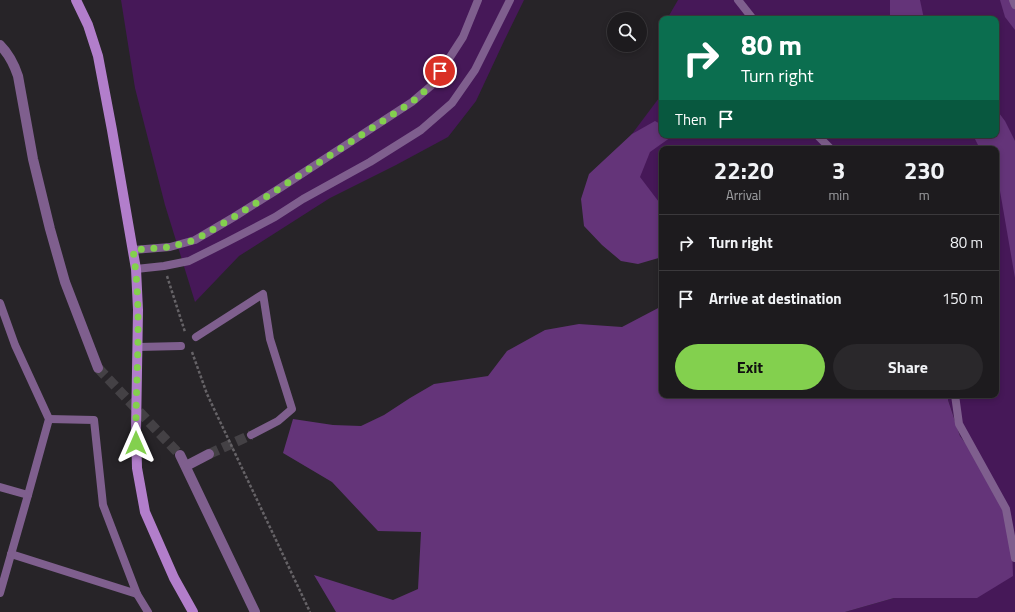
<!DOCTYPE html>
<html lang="en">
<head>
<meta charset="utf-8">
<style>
  body { margin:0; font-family:"Titillium Web",sans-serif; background:#2a282b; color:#f1f3f6; height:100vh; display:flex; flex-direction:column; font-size:15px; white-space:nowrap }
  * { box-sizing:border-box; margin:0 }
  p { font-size:13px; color:#a0a1a4 }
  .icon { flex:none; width:22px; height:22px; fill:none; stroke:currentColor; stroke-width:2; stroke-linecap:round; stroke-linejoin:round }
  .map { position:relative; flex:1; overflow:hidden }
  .details { position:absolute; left:659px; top:146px; width:340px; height:252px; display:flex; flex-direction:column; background:#1d1b1e; border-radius:8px; box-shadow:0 2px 6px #0003,0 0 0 1px #3b393c }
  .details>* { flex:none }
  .top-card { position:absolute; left:659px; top:16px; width:340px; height:122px; border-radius:8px; box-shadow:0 2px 6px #0003,0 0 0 1px #3b393c; background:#0b6e4f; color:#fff; overflow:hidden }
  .fabs { position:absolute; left:607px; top:12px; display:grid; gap:8px }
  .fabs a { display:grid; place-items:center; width:40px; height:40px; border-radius:50%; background:#1d1b1e; box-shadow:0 2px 6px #0003,0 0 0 1px #3b393c; font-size:20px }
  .pin { position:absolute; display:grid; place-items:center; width:34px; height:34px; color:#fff; margin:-17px; border:2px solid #fff; border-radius:50%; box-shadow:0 1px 4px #0007 }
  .me { position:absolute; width:44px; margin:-22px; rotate:0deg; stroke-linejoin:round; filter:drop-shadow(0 0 3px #0008) }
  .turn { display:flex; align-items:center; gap:14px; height:84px; padding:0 16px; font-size:18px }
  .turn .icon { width:52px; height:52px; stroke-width:2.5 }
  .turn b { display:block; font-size:28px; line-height:34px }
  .then { display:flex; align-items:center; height:38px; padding:0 16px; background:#0003; gap:8px; font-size:15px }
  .eta { display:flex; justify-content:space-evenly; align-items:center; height:68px; text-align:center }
  .eta b { font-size:24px; font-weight:700; line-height:28px }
  .button { display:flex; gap:8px; margin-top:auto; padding:8px 16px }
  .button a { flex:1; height:46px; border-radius:24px; background:#83d04e; color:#111; font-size:16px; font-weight:700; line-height:46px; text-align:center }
  .button a+a { background:#2a282b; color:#f1f3f6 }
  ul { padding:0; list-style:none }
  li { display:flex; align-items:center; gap:12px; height:56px; padding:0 16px; border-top:1px solid #3b393c }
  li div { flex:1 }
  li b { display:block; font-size:15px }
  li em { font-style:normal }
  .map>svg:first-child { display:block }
  .green { fill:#461858 }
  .forest { fill:#643479 }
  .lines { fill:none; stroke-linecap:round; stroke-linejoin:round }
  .street-tunnel { stroke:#444145; stroke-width:10; stroke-dasharray:10 5; stroke-linecap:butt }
  .path { stroke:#666367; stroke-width:2.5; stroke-dasharray:3 2; stroke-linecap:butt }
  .lane { stroke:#7f5f8e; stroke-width:8 }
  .street { stroke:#7f5f8e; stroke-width:10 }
  .secondary { stroke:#b27ecb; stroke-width:10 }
  .route { stroke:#83d04e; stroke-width:7; stroke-dasharray:0 12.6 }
</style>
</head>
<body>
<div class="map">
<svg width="1015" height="612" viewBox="0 0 1015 612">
  <rect width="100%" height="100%" fill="#272428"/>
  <g class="green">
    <polygon points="121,0 524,0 504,41 476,101 448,137 396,165 330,198 239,256 195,302 165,205 135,88"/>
    <polygon points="678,0 1015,0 1015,612 845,612 894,598 972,598 990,475 960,436 948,400 948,395 996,395 996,149 662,149 662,229 613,162 632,134 662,94 662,135 996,135 996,19 667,19"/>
  </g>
  <g class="forest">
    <polygon points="890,0 920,0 924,19 890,19"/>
    <polygon points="1000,0 1015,0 1015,30 1005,17"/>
    <polygon points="996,109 1005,121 1015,141 1015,278 1000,191 996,183 996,149 980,149 973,135 996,135"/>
    <polygon points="655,121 662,125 662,135 674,135 650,152 640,177 662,206 662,257 638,264 621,261 602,245 584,226 581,199 589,174 632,134"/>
    <polygon points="662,306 662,395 948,395 948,400 960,436 990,475 1003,503 1012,546 1013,576 977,598 894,598 845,612 336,612 314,575 393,600 418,589 421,532 378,531 332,482 283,453 293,419 333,425 361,426 384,415 410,398 434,384 488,376 507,351 545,330 579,324 622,327"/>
  </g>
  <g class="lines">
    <g class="street-tunnel">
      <polyline points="98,368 180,455"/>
      <polyline points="209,454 251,435"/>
    </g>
    <g class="path">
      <polyline points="167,276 185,332"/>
      <polyline points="192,352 207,394 310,612"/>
    </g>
    <g class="lane">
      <polyline points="738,0 753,19"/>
      <polyline points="1013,0 1015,5"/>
      <polyline points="817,135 831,149"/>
      <polyline points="133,250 170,247 195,240 234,217 280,188 412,102 432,85 463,37 478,0"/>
      <polyline points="136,269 164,266 189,261 227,242 275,217 303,199 370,162 421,130 452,103 475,70 510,0"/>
      <polyline points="0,303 15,345 49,419 28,495 0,593"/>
      <polyline points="196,337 263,294 270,339 292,409 278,421 251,435"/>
      <polyline points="138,347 181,346"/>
      <polyline points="955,395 959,424 1006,509 1015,558"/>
      <polyline points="0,487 28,495"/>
      <polyline points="11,554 137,594 103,505 94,420 49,419"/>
      <polyline points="137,594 148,612"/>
    </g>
    <g class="street">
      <path d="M 0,45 C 9,54 14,64 18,76 L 33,159 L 50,229 L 65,282 L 98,368"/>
      <polyline points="180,455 255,612"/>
      <polyline points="186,466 209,454"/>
    </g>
    <polyline class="secondary" points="76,0 88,25 98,56 112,130 136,269 138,310 136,431 137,468 145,512 174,578 193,612"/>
  </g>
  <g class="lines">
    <path class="route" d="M 136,443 C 135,379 143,313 133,250 L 170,247 L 195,240 L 234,217 L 280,188 L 412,102 L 432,85 L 440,71"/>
  </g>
</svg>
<div class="fabs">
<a><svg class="icon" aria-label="search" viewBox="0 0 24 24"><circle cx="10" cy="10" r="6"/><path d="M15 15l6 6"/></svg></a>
</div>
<div class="pin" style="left:440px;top:71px;background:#d93025"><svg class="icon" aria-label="arrive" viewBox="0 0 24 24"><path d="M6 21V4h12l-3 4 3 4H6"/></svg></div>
<svg class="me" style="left:136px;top:443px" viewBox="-20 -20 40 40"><path d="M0-17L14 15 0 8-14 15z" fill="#83d04e" stroke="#fff" stroke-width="4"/></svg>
<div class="top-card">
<div class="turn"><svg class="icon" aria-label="right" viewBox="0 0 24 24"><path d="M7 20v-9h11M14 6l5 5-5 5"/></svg><div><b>80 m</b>Turn right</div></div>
<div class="then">Then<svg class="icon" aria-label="arrive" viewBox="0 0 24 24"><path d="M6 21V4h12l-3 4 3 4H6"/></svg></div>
</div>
<section class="details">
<div class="eta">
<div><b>22:20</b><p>Arrival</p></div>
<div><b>3</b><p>min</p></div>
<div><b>230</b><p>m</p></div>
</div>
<ul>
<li><svg class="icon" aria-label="right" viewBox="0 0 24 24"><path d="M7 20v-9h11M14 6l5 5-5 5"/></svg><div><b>Turn right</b></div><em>80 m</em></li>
<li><svg class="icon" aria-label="arrive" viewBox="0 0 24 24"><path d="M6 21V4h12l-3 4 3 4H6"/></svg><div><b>Arrive at destination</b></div><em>150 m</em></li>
</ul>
<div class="button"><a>Exit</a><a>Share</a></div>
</section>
</div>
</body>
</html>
